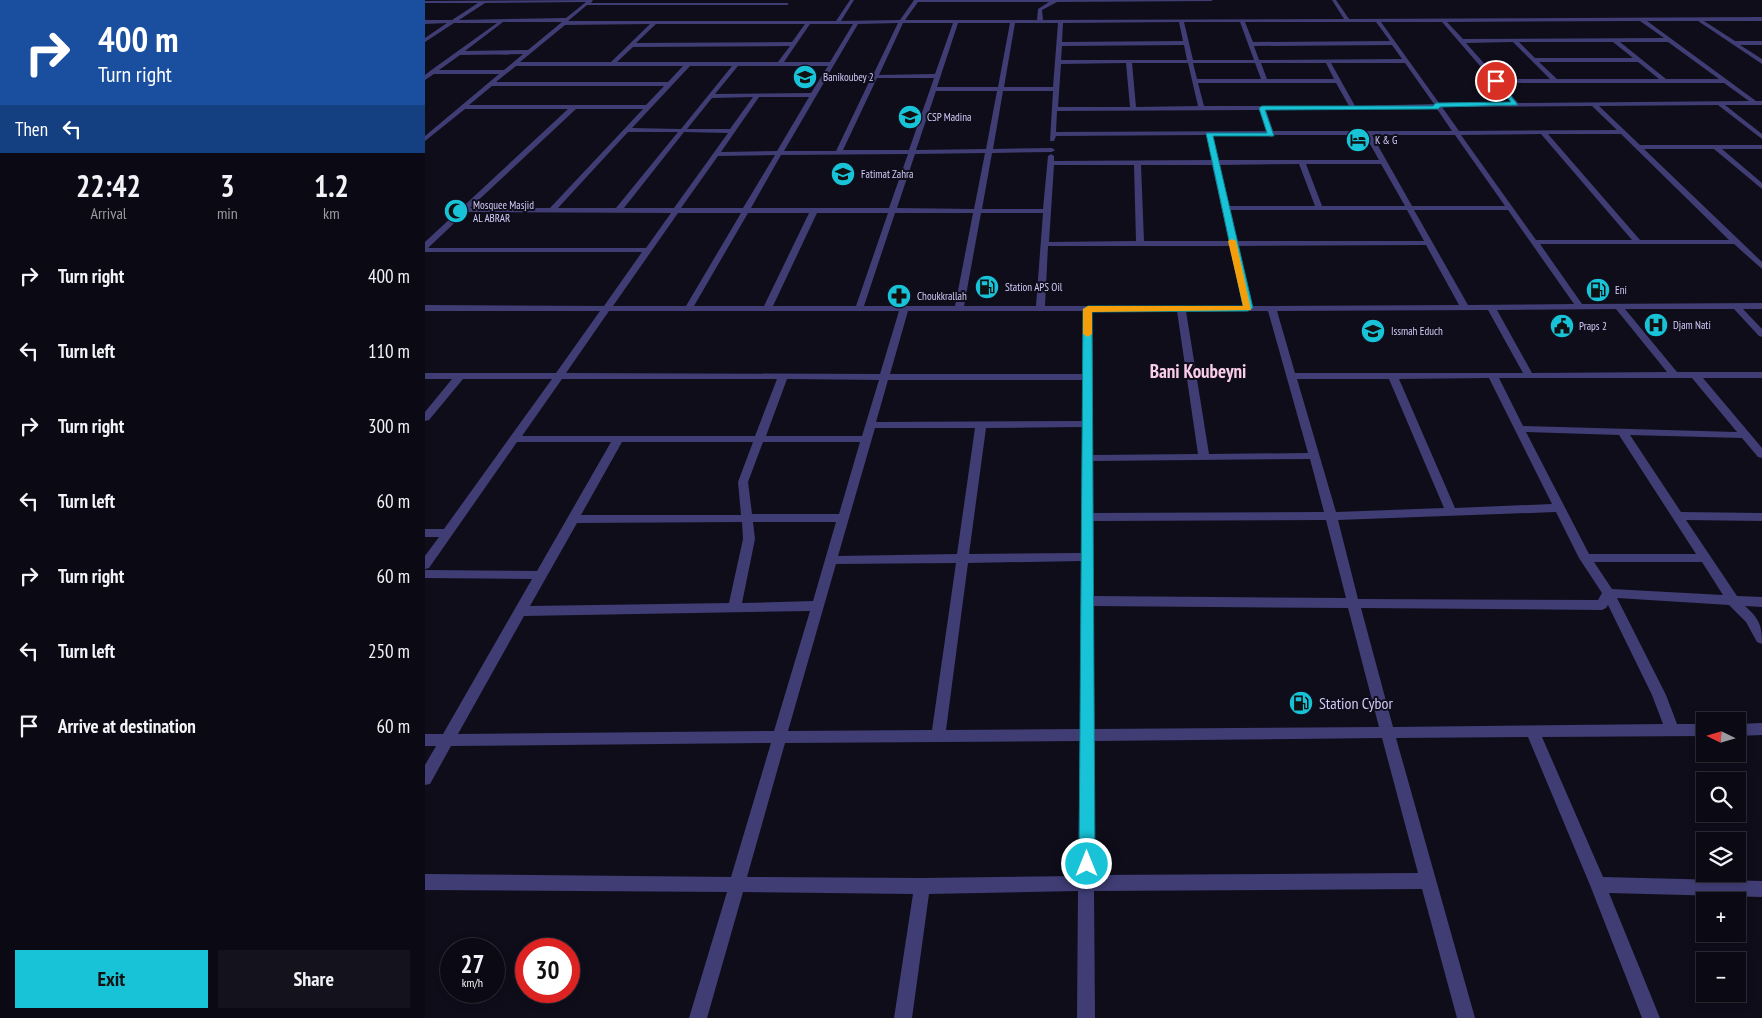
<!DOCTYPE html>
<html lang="en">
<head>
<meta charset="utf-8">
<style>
  body { margin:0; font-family:"PT Sans Narrow",sans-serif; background:#14131d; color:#f1f3f6; height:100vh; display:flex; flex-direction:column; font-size:19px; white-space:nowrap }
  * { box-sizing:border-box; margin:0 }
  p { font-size:16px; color:#9a9aa0 }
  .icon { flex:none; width:28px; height:28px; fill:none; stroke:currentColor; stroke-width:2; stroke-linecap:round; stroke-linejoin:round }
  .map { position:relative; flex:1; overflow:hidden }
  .side { display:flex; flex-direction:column; background:#0b0a14; width:425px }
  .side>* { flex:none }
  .guide { background:#1a4fa0; color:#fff; overflow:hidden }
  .needle { width:32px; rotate:275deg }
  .fabs { position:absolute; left:1271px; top:712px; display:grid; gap:10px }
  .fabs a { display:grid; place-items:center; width:50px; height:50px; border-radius:0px; background:#0b0a14; box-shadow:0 2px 8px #0003,0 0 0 1px #2b2b34; font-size:25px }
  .speed { position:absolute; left:15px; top:938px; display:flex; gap:10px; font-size:25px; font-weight:700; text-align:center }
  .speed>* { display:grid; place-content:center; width:65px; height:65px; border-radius:50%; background:#0b0a14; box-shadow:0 2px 8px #0003,0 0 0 1px #2b2b34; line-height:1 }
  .speed small { font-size:12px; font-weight:400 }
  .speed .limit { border:8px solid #d22; background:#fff; color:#111 }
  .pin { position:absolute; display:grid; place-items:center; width:42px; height:42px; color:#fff; margin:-21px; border:2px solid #fff; border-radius:50%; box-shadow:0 1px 5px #0007 }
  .me { position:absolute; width:55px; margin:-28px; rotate:0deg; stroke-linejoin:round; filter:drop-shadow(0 0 4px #0008) }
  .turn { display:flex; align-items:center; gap:18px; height:105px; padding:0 15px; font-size:22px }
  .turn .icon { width:65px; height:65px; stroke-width:2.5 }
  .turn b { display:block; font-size:35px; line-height:42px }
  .then { display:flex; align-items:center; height:48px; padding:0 15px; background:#0003; gap:10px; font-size:19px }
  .eta { display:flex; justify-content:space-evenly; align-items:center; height:85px; text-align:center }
  .eta b { font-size:30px; font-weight:800; line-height:35px }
  .cta { display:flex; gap:10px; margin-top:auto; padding:10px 15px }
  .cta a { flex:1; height:58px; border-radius:0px; background:#18c3d8; color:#111; font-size:20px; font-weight:800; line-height:58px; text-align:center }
  .cta a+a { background:#14131d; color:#f1f3f6 }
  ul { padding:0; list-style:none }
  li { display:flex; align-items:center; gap:15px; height:75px; padding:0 15px }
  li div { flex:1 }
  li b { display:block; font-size:19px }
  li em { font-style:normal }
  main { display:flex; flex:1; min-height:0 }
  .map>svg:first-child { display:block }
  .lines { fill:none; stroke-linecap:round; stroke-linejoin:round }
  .street { fill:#3f3d74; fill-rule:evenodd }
  .route { fill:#18c3d8; stroke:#107f8c }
  .slow { fill:#f59e0b }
  .labels { text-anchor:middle; stroke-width:4; stroke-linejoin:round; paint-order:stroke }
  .far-poi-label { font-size:11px; fill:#d1cbf9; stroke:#0f0d1a; text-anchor:start }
  .near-poi-label { font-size:16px; fill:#d1cbf9; stroke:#0f0d1a; text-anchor:start }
  .district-label { font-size:19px; font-weight:bold; fill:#f9cde9; stroke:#0f0d1a }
</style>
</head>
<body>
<main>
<section class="side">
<div class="guide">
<div class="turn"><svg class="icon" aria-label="right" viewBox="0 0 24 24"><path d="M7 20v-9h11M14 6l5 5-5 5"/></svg><div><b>400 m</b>Turn right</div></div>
<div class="then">Then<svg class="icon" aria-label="left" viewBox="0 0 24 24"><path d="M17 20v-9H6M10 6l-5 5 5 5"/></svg></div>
</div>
<div class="eta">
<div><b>22:42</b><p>Arrival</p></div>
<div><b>3</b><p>min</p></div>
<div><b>1.2</b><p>km</p></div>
</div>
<ul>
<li><svg class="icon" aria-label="right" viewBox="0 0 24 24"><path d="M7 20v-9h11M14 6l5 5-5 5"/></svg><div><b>Turn right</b></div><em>400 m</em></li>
<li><svg class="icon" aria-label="left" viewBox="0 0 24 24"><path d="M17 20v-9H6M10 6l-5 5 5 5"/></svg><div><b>Turn left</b></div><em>110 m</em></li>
<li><svg class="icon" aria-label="right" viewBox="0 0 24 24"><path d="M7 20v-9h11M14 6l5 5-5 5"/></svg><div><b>Turn right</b></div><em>300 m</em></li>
<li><svg class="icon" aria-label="left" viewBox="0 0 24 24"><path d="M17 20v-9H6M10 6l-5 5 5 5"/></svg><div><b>Turn left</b></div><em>60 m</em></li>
<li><svg class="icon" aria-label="right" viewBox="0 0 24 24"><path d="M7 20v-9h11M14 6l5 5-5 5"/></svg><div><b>Turn right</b></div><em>60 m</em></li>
<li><svg class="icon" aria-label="left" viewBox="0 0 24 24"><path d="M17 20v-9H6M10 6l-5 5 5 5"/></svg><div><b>Turn left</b></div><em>250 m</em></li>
<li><svg class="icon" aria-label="arrive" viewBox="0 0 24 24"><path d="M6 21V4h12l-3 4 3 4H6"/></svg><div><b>Arrive at destination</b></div><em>60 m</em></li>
</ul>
<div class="cta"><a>Exit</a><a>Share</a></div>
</section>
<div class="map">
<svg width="1337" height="1018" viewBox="0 0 1337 1018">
  <rect width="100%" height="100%" fill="#0f0d1a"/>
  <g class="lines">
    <g class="street">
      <path d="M 168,0 L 166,3 L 362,3 L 364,4 L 362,5 L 162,5 L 143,21 L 411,21 L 425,0 L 429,0 L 416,21 L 475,20 L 489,0 L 788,0 L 786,1 L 632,2 L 617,10 L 618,20 L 919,19 L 907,0 L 911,0 L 924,19 L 1337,17 L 1337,21 L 1279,21 L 1310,41 L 1337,41 L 1337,45 L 1315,45 L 1337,59 L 1337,64 L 1273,21 L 1222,21 L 1331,101 L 1337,101 L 1337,105 L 1300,105 L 1337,134 L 1337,139 L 1293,105 L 1174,106 L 1215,145 L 1337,145 L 1337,149 L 1297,149 L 1337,183 L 1337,189 L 1289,149 L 1219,149 L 1337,262 L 1337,269 L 1309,244 L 1115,244 L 1157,304 L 1337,303 L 1337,309 L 1318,309 L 1337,329 L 1337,337 L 1334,336 L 1309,309 L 1200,309 L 1252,372 L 1337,372 L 1337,378 L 1278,378 L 1337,448 L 1337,458 L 1333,457 L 1317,438 L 1205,435 L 1256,512 L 1337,513 L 1337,521 L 1261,520 L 1312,596 L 1337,597 L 1337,607 L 1320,606 C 1334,619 1337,624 1337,644 L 1332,642 L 1321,622 L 1304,605 L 1192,598 L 1241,695 L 1252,724 L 1280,724 L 1280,736 L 1117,737 L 1178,877 L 1337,881 L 1337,897 L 1184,893 L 1235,1018 L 1217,1018 L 1165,885 L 1103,737 L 971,738 L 1050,1018 L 1032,1018 L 997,889 L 669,891 L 670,1018 L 652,1018 L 653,891 L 504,894 L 487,1018 L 469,1018 L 488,894 L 318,892 L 282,1018 L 264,1018 L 302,892 L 0,890 L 0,874 L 306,877 L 346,743 L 26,746 L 5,784 L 0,785 L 0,765 L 11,746 L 0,746 L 0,734 L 18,734 L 107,579 L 0,578 L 0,570 L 112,571 L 186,442 L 92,442 L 4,568 L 0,569 L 0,556 L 14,537 L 0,537 L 0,529 L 19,529 L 127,379 L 38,379 L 4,420 L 0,421 L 0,412 L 27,379 L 0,379 L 0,373 L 131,373 L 175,311 L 0,311 L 0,305 L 179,306 L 217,252 L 0,252 L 0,242 L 143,109 L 40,109 L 0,141 L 0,136 L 74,74 L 9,74 L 0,80 L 0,75 L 5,71 L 72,23 L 29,23 L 0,42 L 0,38 L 22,23 L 0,24 L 0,20 L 27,20 L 53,3 L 0,3 L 0,1 ZM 161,2 L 141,18 L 34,20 L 60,3 ZM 493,2 L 624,2 L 613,9 L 612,20 L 480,20 ZM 1215,21 L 1239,38 L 1038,39 L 1022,22 ZM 78,22 L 137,22 L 103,50 L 40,51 ZM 754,22 L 758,41 L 637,42 L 638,23 ZM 759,22 L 815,22 L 829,60 L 768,60 ZM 820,22 L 951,22 L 965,41 L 828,42 ZM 956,22 L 1017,22 L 1087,103 L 1014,103 ZM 473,23 L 448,75 L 403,75 L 433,24 ZM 478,23 L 528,23 L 510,74 L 454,75 ZM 533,23 L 585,23 L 573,87 L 512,87 ZM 590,23 L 633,23 L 628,87 L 579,87 ZM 225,24 L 186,62 L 95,62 L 140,25 ZM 231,24 L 380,24 L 367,42 L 211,43 ZM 385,24 L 428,24 L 405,62 L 359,62 ZM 1088,42 L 1125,79 L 1073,79 L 1041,43 ZM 1094,42 L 1188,42 L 1208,58 L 1110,58 ZM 1195,42 L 1243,42 L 1294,79 L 1241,79 ZM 759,45 L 762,60 L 636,60 L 637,46 ZM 967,45 L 977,59 L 834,60 L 829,46 ZM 365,46 L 353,62 L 192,62 L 208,47 ZM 98,54 L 79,70 L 14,70 L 35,55 ZM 1114,62 L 1213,62 L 1234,79 L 1132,79 ZM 701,63 L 705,107 L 633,107 L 636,64 ZM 707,63 L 763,63 L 773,106 L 711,107 ZM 768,63 L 830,63 L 836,79 L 772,79 ZM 836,63 L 901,63 L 909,79 L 842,79 ZM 906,63 L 980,63 L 1009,104 L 930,106 ZM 91,66 L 258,66 L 243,82 L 71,82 ZM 265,66 L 307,66 L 256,129 L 207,128 ZM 313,66 L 403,66 L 386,93 L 290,94 ZM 446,78 L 411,151 L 359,151 L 401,79 ZM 452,78 L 509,78 L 484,150 L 418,150 ZM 773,83 L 911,83 L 924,106 L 779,106 ZM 1076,83 L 1299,83 L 1324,101 L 1093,103 ZM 67,86 L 239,86 L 221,105 L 44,105 ZM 511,91 L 572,91 L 561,149 L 491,150 ZM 578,91 L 628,91 L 625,141 L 629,141 L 631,136 L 781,135 L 787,160 L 629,161 L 629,156 L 626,154 L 623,156 L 618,209 L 557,209 L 567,153 L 627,152 L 630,150 L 627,148 L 568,149 ZM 328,97 L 305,129 L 262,129 L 287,98 ZM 334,97 L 384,97 L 352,151 L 296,152 ZM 1167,106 L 1192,130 L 1034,131 L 1017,107 ZM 151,109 L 218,109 L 125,208 L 45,208 ZM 930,109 L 1012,109 L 1027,131 L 848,131 L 841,110 ZM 834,110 L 842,131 L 631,132 L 632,111 ZM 203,132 L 253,132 L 191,208 L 133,208 ZM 259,132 L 303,133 L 249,208 L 199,208 ZM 1116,134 L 1207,240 L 1111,240 L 1036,135 ZM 1123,134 L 1196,134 L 1304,240 L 1215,240 ZM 788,135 L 843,135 L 846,137 L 849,135 L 940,135 L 954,160 L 793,160 ZM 947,135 L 1030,135 L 1080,206 L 987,206 ZM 560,153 L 549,209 L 472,208 L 490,154 ZM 483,154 L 464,208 L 326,208 L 356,155 ZM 350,155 L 318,208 L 256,208 L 293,156 ZM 874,164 L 890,206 L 804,206 L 794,165 ZM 881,164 L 956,164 L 980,206 L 897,206 ZM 629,165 L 709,165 L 711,241 L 624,242 ZM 716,165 L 787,165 L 804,241 L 719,241 ZM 805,210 L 982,210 L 999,241 L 812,241 ZM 989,210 L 1083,210 L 1149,304 L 1043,305 ZM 41,212 L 246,213 L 221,248 L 3,248 ZM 253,213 L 316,213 L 261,306 L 188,306 ZM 323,213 L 384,213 L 339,306 L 269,306 ZM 392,213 L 463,213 L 431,306 L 348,306 ZM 470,213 L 548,213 L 530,306 L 439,306 ZM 556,213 L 618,213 L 611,306 L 539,306 ZM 1001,245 L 1034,305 L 827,306 L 813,246 ZM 623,246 L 805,246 L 818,306 L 620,306 ZM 1191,309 L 1242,372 L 1107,373 L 1072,310 ZM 1063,310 L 1098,373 L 870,373 L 852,311 ZM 184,311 L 474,311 L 455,374 L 141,373 ZM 483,311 L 659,311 L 658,374 L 465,374 ZM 667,311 L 752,311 L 773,454 L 668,455 ZM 761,311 L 843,311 L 883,453 L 784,454 ZM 1064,378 L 1127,504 L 1030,508 L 974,379 ZM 1074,378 L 1267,378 L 1312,432 L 1098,426 ZM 137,379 L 352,379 L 330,436 L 97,436 ZM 362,379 L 454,380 L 437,436 L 341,436 ZM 872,379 L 964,379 L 1019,508 L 911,512 ZM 463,380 L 658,380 L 658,421 L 451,422 ZM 658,427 L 656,553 L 544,554 L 561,428 ZM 450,428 L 550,428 L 532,554 L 413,556 ZM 1101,432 L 1194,435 L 1271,554 L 1164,554 ZM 197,442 L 328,442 L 313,482 L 316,515 L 156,515 ZM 338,442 L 435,442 L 414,514 L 327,514 L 323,482 ZM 885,459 L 899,512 L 668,513 L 668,461 ZM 1131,512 L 1154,558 L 1177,593 L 1173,600 L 933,599 L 913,520 ZM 901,520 L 921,598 L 668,596 L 668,521 ZM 317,522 L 318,539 L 304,603 L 105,606 L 152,523 ZM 328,522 L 411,522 L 388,601 L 317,603 L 330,539 ZM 656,561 L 655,729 L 521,730 L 543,563 ZM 1169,562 L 1277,562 L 1298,595 L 1187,589 ZM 531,563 L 507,730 L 363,731 L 411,564 ZM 1183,605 L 1227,695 L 1238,724 L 968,727 L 936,608 L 1177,610 L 1181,608 ZM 668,606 L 923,608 L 954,727 L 669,729 ZM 385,611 L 349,731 L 33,734 L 99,616 ZM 957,738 L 993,873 L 669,875 L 669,741 ZM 655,741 L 653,876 L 497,878 L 322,877 L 360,743 Z"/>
      <polygon points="1337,723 1337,735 1312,736 1312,724"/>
    </g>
  </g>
  <polygon class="route" points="1069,80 1073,80 1093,105 1015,107 1013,109 840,110 849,136 788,136 828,308 823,311 667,312 670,864 667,870 662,872 656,870 654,864 658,309 663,306 818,306 781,133 842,133 834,108 837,106 1008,106 1011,103 1086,102"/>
  <polygon class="slow" points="807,239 811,241 826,310 667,312 667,334 663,337 658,334 658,309 663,306 818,306 803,241"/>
  <defs>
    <g id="school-disc" transform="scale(1.25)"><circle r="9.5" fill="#18c3d8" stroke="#0f0d1a"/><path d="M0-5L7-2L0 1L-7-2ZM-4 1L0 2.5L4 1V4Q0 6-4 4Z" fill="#111"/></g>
    <g id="hotel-disc" transform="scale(1.25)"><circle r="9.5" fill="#18c3d8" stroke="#0f0d1a"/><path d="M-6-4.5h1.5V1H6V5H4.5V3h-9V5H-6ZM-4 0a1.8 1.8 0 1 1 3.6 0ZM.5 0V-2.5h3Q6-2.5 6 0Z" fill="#111"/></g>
    <g id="mosque-disc" transform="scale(1.25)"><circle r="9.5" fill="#18c3d8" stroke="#0f0d1a"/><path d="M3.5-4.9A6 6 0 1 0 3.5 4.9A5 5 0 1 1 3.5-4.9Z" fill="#111"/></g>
    <g id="fuel-disc" transform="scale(1.25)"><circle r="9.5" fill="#18c3d8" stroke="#0f0d1a"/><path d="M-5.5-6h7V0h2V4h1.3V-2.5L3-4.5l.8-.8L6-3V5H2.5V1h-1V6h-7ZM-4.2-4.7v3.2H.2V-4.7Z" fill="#111"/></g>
    <g id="pharmacy-disc" transform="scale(1.25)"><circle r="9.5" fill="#18c3d8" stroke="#0f0d1a"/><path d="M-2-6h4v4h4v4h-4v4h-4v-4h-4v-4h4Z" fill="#111"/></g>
    <g id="hospital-disc" transform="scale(1.25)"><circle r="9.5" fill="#18c3d8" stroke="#0f0d1a"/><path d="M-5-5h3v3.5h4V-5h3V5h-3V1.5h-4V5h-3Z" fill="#111"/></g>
    <g id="civic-disc" transform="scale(1.25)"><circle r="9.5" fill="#18c3d8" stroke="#0f0d1a"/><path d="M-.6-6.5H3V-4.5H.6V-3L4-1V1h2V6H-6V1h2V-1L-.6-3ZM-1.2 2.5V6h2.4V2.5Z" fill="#111"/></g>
    <g id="university-disc" transform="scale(1.25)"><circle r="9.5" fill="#18c3d8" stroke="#0f0d1a"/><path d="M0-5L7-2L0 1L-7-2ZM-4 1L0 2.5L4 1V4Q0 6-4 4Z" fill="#111"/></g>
  </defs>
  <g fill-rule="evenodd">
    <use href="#school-disc" x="380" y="77"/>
    <use href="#school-disc" x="485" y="117"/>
    <use href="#hotel-disc" x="933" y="140"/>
    <use href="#school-disc" x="418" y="174"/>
    <use href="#mosque-disc" x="31" y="211"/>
    <use href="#fuel-disc" x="562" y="287"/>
    <use href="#fuel-disc" x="1173" y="290"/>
    <use href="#pharmacy-disc" x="474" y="296"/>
    <use href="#hospital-disc" x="1231" y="325"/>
    <use href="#civic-disc" x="1137" y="326"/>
    <use href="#university-disc" x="948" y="331"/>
    <use href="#fuel-disc" x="876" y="703"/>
  </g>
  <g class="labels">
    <g class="far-poi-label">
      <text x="398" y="81">Banikoubey 2</text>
      <text x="502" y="121">CSP Madina</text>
      <text x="950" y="144">K &amp; G</text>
      <text x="436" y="178">Fatimat Zahra</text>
      <text x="48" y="209">Mosquee Masjid<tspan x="48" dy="13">AL ABRAR</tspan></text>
      <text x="580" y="291">Station APS Oil</text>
      <text x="1190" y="294">Eni</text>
      <text x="492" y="300">Choukkrallah</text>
      <text x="1248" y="329">Djam Nati</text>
      <text x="1154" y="330">Praps 2</text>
      <text x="966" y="335">Issmah Educh</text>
    </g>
    <g class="near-poi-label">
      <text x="894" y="709">Station Cybor</text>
    </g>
    <g class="district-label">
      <text x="773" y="378">Bani Koubeyni</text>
    </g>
  </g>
</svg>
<div class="fabs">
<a><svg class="needle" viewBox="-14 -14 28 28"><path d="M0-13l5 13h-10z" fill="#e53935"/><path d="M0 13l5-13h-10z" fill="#9a9aa0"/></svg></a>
<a><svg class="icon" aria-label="search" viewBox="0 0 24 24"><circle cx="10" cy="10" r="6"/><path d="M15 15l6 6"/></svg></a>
<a><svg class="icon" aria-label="layers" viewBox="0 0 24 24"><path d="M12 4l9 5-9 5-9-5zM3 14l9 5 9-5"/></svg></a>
<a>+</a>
<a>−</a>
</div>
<div class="speed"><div>27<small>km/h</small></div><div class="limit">30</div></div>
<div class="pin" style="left:1071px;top:81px;background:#d93025"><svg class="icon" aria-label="arrive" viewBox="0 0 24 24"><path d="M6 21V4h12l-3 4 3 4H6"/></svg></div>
<svg class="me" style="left:662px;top:864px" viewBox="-20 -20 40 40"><circle r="17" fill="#18c3d8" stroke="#fff" stroke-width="3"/><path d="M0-11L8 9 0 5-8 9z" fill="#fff"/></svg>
</div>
</main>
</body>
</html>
